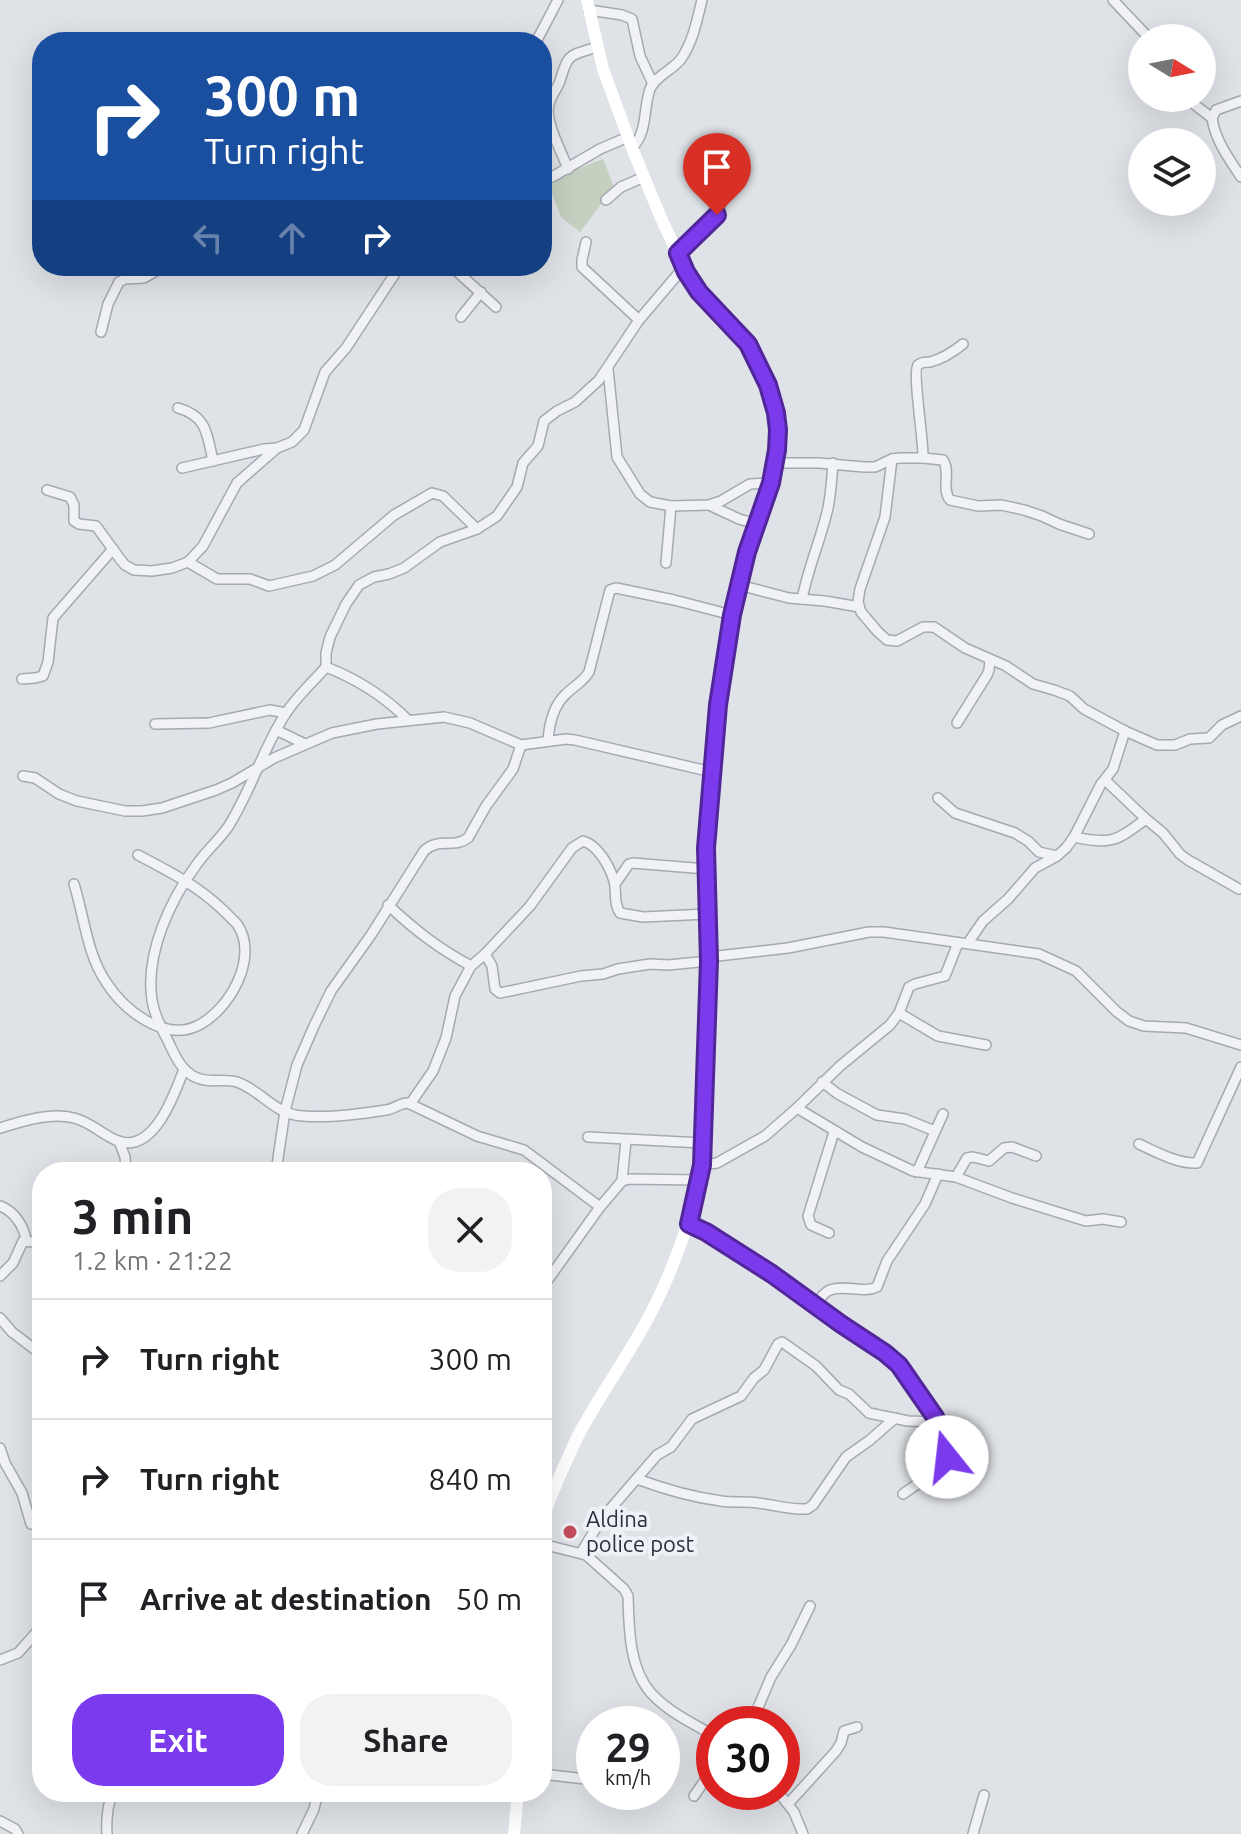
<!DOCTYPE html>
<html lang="en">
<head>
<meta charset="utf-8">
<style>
  body { margin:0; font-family:Ubuntu,sans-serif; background:#f2f2f2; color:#202124; height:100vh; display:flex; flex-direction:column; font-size:30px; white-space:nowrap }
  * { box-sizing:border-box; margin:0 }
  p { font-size:26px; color:#757577 }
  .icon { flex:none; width:44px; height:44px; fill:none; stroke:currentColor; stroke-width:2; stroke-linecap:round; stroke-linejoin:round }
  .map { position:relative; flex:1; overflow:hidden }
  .sheet { position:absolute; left:32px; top:1162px; width:520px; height:640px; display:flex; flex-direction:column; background:#fff; border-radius:32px; box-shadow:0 8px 32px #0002 }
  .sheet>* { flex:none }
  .banner { position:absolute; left:32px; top:32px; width:520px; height:244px; border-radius:32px; box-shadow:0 8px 32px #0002; background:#1a4fa0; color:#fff; overflow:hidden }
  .needle { width:52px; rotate:100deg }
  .fabs { position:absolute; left:1128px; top:24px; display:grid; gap:16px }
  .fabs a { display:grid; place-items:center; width:88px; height:88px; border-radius:50%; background:#fff; box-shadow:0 8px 32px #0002; font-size:40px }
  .speed { position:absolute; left:576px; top:1706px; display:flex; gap:16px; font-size:40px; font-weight:700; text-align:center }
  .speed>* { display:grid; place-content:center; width:104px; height:104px; border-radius:50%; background:#fff; box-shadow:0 8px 32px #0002; line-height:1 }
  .speed small { font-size:20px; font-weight:400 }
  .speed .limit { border:12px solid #d22; background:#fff; color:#111 }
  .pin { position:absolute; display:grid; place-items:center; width:68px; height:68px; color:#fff; margin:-82px -34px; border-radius:50% 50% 50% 0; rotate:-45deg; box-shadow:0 0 8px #0007 }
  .pin .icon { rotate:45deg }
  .me { position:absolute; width:88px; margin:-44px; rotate:344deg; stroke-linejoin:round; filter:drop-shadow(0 0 6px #0008) }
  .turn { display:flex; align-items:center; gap:28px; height:168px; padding:0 40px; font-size:36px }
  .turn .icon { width:104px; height:104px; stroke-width:2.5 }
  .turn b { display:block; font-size:56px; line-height:68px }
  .lanes { display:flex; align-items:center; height:76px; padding:0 40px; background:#0003; justify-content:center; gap:40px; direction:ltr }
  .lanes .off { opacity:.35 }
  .round { display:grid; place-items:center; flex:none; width:84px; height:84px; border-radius:32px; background:#f2f2f2 }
  .head { display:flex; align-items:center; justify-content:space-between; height:136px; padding:0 40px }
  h1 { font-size:48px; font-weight:600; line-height:60px }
  .button { display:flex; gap:16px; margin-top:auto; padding:16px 40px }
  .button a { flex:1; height:92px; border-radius:32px; background:#7c3aed; color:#fff; font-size:32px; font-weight:600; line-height:92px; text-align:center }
  .button a+a { background:#f2f2f2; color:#202124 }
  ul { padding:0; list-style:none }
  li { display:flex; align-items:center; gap:24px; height:120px; padding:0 40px; border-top:2px solid #e0e0e0 }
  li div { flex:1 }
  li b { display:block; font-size:30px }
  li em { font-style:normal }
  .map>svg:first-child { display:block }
  .green { fill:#c4d0c0 }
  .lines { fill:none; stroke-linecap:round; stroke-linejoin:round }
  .street-casing { stroke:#a5a9b1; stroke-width:12 }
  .street { stroke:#f1f2f6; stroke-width:9 }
  .secondary { stroke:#fff; stroke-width:12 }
  .route-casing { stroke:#51269a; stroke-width:20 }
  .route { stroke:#7c3aed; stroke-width:14 }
  .poi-dot { fill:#c44c5b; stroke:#eef1f5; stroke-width:3 }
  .labels { text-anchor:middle; stroke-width:8; stroke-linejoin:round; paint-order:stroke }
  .poi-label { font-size:22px; fill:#29303d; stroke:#eef1f5; text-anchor:start }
</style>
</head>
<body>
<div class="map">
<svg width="1241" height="1834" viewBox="0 0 1241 1834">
  <rect width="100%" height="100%" fill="#dfe2e7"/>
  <polygon class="green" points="603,159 614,187 580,232 561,217 547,181"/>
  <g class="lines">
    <g class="street-casing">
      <g id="street">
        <polyline points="1113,0 1149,38"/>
        <polyline points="589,10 622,15 632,19 640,56 653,84"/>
        <polyline points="536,42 558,0"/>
        <polyline points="1186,98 1212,118"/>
        <path d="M 1241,101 L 1216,110 L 1212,118 C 1215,140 1229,159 1241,177"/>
        <path d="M 632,148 C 648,132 643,109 650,89 C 655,76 673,70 681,59 C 693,42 697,20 702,0"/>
        <path d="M 568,169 C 562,152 544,121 549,104 C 551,96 557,89 560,81 C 568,52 570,56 597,47"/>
        <polyline points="542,176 552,177 600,149 628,137"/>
        <polyline points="606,200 621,187 644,177"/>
        <polyline points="586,242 582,260 582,267 639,320"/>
        <polyline points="678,253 717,215 720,207 726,173"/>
        <polyline points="451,266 496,307"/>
        <polyline points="461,317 481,292"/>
        <polyline points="101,332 108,304 119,282 125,279 144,278 164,266"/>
        <polyline points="608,369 617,457 640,494 650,502 671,506 709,505 721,501 750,484 771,483"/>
        <path d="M 178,408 C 207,416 207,434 213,461"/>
        <path d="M 923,458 C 924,443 912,371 918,365 C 921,362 926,362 930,362 C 942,359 953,352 963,344"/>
        <polyline points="892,459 885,517 860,589 858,602 861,612 878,632 887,640 897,641 923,627 934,627 965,648 1006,666 1033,684 1054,690 1070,696 1084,709 1125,731 1113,769 1101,784 1074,837"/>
        <path d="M 775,463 L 819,463 L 864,467 L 875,467 L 892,459 L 900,458 L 923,458 L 943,460 C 951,471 941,489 950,500 L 978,506 L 1001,505 L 1024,510 L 1042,516 L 1059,524 L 1089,534"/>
        <polyline points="182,468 264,449 277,448"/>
        <polyline points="47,490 70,497 74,505 74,521 79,524 96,526 120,559 125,565 134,570 152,571 172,568 188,562 203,546 237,483 277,448 292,442 304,430 325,372 346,348 400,266"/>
        <polyline points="709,505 739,519 756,524"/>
        <polyline points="188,562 217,579 250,579 269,586 313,576 335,565 394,515 432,493 443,496 477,529"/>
        <polyline points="666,563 671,506"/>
        <polyline points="739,585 789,598 825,601 859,607"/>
        <path d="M 802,599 C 808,568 821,539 828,508 C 831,493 832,478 833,463"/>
        <path d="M 326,667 C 357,679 385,697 408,720"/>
        <polyline points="22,679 35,678 43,676 48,662 53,618 113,549"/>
        <polyline points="957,723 987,675 989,670 990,660"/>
        <polyline points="155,724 209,723 270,710 286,713"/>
        <polyline points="276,730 305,744"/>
        <polyline points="1125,731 1157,745 1175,745 1190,739 1209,738 1222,725 1241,716"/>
        <path d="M 548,741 C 549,725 553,706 566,694 C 574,686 583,682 589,672 L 610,590 L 616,588 L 674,600 L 732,615"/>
        <polyline points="23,776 35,778 59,794 77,801 125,811 142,811 162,808 216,790 232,783 274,758 332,733 377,724 444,717 470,723 521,745 566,739 575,740 712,772"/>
        <polyline points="1105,780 1146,819"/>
        <polyline points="938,798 955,813 1015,833 1028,841 1039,852 1057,856"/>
        <path d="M 74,884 C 84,916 87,954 106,982 C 123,1009 163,1042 197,1026 C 229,1011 260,957 237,924 C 233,920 228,915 224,911 C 197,885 170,872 138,855"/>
        <polyline points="615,884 629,864 633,863 706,869"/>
        <path d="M 388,905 C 416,931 438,948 471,966 L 485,954 L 492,966 L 495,989 L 500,993 L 581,976 L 603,974 L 618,969 L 650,964 L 668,965 L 709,961"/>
        <path d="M 968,943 L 983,921 L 1008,899 L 1035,868 L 1057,856 L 1066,848 L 1074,837 C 1112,845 1116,841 1146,819 L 1163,833 L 1180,854 L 1188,860 L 1239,889"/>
        <path d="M 485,954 L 530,906 L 572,848 L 583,841 C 598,845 610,867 614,881 C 617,892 613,902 620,913 L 643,917 L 707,914"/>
        <polyline points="709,957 788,948 869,932 884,932 1039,954 1076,971 1116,1011 1129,1021 1144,1026 1186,1028 1241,1045"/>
        <polyline points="899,1013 938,1036 986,1045"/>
        <polyline points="822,1082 838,1094 877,1115 905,1119 935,1131"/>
        <polyline points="410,1104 433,1071 446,1038 455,996 471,966"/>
        <polyline points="797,1108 862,1147 913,1171 956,1177 1012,1198 1086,1221 1103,1219 1121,1222"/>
        <path d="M 0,1128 C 23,1121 50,1112 74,1118 C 91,1122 102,1135 118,1141 C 154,1154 175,1093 184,1069"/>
        <polyline points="588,1137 702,1143"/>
        <polyline points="119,1141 125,1157 126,1172"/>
        <path d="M 1139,1144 C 1156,1152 1178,1164 1197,1163 L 1241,1067"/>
        <polyline points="702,1165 717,1163 765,1136 797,1108 840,1066 890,1025 899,1013 909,987 915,984 945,976 958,943"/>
        <path d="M 276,1172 L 285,1111 L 297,1065 L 314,1026 L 331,991 L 371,935 L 424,851 C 439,837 453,849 468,838 L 486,806 L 513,769 L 521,745"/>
        <polyline points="917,1172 943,1114"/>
        <polyline points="956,1177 967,1158 973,1157 989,1161 1004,1148 1012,1147 1036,1156"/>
        <polyline points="622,1181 626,1140"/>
        <path d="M 0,1206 C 14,1211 24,1226 26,1240"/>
        <path d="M 600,1207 L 524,1150 L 477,1136 L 408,1103 C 399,1103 395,1109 386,1110 C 361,1114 319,1119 295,1115 C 272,1110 258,1089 237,1082 C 223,1078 208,1084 195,1077 C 180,1070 174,1053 167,1039 C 160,1026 154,1014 152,1000 C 145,954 170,900 197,864 C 206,851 219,840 228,827 C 251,791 263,748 286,713 C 297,696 313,682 326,667 L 326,653 L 330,637 L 346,604 L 359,585 L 374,577 L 389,574 L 404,568 L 440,542 L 477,529 L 497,516 L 517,487 L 523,463 L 538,446 L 544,421 L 557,411 L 575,402 L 599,380 L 639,320 L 684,267"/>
        <path d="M 689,1224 C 708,1233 724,1245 741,1256 C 774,1277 806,1297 838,1321 C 852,1332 870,1339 884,1351 C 899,1365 953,1434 948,1453 C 944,1467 915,1486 903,1494"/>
        <polyline points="829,1233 811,1225 808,1216 834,1132"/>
        <polyline points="0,1276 13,1263 23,1241 35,1242 42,1246"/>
        <polyline points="542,1288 600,1207 622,1181 630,1179 699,1180"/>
        <path d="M 816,1304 C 820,1299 824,1292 830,1290 C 845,1284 863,1294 877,1287 L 887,1261 L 925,1204 L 938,1174"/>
        <polyline points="0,1318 12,1332 42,1355"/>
        <polyline points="0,1448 5,1463 22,1493 31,1524"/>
        <path d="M 637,1479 C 664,1489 691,1497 721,1501 C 733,1503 746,1501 758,1503 C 775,1505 791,1510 807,1509 L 813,1505 L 846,1457 L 870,1440 L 895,1418"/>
        <path d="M 542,1544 L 586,1555 L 624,1589 L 628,1596 C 629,1628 629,1668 651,1693 C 668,1712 693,1723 714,1736"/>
        <polyline points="581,1553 600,1521 657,1455 671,1447 692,1419 741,1396 754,1378 764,1370 778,1344 782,1342 816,1366 839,1390 849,1394 869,1413 908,1421 938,1422"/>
        <polyline points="0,1660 18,1653 42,1626"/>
        <polyline points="751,1724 771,1677 791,1645 810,1606"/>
        <polyline points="542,1774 594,1780"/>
        <polyline points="778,1792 794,1812 803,1834"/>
        <polyline points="694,1796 714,1767"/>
        <polyline points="788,1804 836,1751 841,1743 844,1731 857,1727"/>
        <polyline points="0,1821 15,1829 18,1834"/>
        <path d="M 107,1834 C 106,1818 107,1806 113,1792"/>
        <polyline points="302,1834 314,1809 318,1792"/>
        <polyline points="973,1834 984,1795"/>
      </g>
    </g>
    <use href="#street" class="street"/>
    <g class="secondary">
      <path d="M 542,1519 C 554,1489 566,1459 581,1430 C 600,1396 622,1364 641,1331 C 670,1280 691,1223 702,1165 L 709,975 L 706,848 L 718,705 L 732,615 L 747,552 L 771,483 L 777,450 L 778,424 L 766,379 L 748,344 L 699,292 L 686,272 L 661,218 L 632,148 L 603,69 L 587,0"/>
      <polyline points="514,1834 518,1792"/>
    </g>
  </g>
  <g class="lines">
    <g class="route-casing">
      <polyline id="route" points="717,215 678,253 686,272 699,292 748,344 768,385 776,413 778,430 777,450 771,483 747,552 732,615 718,705 706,848 709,961 702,1165 689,1224 706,1232 772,1274 841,1324 885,1353 899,1365 935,1417 948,1445 947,1457"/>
    </g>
    <use href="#route" class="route"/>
  </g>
  <circle class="poi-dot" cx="570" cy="1532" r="8"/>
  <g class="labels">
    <g class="poi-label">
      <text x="586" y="1527">Aldina<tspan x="586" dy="25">police post</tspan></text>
    </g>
  </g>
</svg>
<div class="fabs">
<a><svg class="needle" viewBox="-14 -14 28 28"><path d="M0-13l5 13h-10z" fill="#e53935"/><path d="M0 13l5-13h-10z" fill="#757577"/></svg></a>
<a><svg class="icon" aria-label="layers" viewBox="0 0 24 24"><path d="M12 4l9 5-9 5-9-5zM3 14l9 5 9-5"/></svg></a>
</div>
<div class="speed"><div>29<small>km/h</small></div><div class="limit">30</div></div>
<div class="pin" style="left:717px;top:215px;background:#d93025"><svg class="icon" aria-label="arrive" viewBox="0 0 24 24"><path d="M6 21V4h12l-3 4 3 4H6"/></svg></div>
<svg class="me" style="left:947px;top:1457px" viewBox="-20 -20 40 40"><circle r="19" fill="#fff"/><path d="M0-13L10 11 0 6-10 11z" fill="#7c3aed"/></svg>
<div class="banner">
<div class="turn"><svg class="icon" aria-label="right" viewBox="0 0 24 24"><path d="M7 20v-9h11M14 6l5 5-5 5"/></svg><div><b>300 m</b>Turn right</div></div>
<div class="lanes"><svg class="icon off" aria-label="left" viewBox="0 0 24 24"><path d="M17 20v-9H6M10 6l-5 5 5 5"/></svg><svg class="icon off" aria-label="ahead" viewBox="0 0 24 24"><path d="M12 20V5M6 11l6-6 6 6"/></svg><svg class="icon" aria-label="right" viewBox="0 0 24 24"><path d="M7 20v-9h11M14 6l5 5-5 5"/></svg></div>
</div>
<section class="sheet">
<div class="head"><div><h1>3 min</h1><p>1.2 km · 21:22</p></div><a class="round"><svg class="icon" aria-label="close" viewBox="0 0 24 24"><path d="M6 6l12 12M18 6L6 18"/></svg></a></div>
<ul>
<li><svg class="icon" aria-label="right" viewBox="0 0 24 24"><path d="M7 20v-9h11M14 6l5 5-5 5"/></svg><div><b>Turn right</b></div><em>300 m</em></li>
<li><svg class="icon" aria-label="right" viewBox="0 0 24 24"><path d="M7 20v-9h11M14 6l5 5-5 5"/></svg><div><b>Turn right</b></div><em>840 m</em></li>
<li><svg class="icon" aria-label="arrive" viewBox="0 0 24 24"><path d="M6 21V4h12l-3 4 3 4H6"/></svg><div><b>Arrive at destination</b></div><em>50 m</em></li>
</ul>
<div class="button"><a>Exit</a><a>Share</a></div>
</section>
</div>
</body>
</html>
